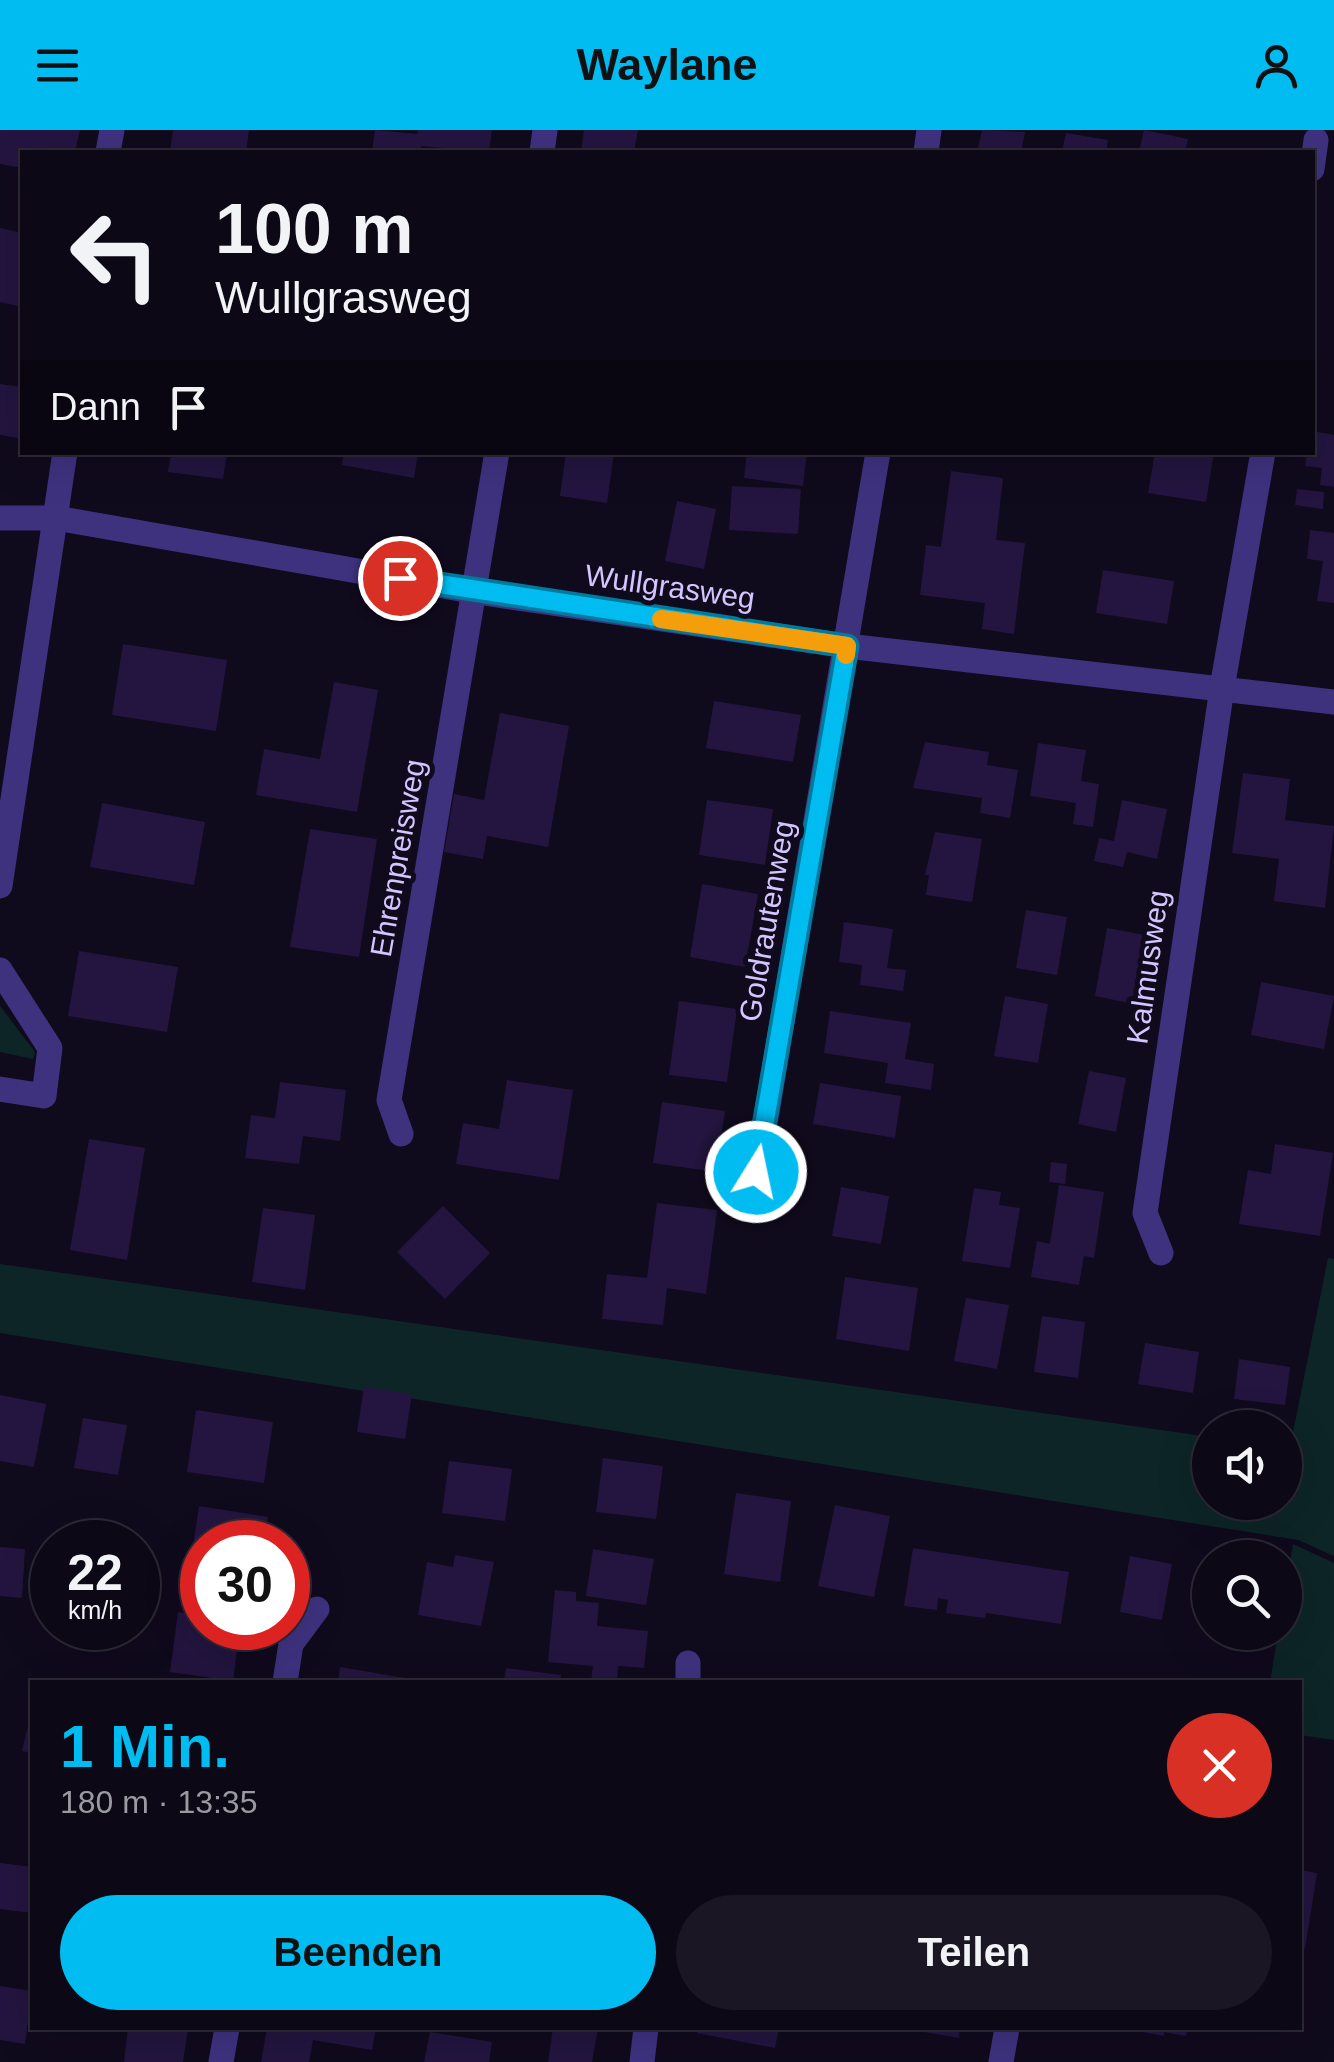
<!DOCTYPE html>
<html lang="de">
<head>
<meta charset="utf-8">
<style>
  body { margin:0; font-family:Arial,sans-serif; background:#1a1623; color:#f1f3f6; height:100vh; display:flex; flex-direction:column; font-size:38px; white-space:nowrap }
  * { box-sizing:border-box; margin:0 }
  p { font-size:32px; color:#9a9aa1 }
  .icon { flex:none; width:55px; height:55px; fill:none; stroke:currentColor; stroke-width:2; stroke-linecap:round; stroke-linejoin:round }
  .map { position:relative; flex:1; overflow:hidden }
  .panel { position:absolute; left:30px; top:1550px; width:1272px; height:350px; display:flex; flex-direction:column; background:#0c0816; border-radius:0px; box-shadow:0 10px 40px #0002,0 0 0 2px #2c2935 }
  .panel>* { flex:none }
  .top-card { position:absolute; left:20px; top:20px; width:1295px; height:305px; border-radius:0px; box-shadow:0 10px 40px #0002,0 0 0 2px #2c2935; background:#0c0816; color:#f1f3f6; overflow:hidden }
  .tools { position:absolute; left:1192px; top:1280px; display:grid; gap:20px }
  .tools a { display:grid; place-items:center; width:110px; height:110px; border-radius:50%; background:#0c0816; box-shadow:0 10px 40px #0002,0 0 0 2px #2c2935; font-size:50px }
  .speed { position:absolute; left:30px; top:1390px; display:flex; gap:20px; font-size:50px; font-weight:700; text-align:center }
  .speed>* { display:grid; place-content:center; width:130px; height:130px; border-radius:50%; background:#0c0816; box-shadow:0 10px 40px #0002,0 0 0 2px #2c2935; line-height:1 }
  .speed small { font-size:25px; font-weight:400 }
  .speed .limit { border:15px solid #d22; background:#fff; color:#111 }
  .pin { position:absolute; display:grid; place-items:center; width:85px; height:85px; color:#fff; margin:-42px; border:5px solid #fff; border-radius:50%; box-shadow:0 2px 10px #0007 }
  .me { position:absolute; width:110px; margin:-55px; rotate:10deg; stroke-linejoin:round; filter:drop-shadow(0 0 8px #0008) }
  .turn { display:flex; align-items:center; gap:35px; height:210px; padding:0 30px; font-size:45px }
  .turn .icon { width:130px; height:130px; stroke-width:2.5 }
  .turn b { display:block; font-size:70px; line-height:85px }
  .then { display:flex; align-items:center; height:95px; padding:0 30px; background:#0003; gap:20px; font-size:38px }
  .round { display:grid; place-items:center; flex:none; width:105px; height:105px; border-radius:52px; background:#1a1623 }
  .overview { display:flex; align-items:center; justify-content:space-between; height:170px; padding:0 30px }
  h1 { font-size:60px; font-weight:600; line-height:75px; color:#00bcf1 }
  .cta { display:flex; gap:20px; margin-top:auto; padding:20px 30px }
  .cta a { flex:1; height:115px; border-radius:60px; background:#00bcf1; color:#111; font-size:40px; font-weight:600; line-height:115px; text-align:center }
  .cta a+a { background:#1a1623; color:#f1f3f6 }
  header { display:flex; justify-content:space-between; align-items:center; height:130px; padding:0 30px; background:#00bcf1; color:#111; font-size:45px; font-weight:600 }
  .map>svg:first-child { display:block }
  .green { fill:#0d2527 }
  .building { fill:#23153f }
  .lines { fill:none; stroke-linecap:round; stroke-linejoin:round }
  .minor { stroke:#3e327f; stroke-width:25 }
  .route-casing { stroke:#007a9d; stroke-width:25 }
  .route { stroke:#00bcf1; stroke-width:18 }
  .slow { stroke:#f59e0b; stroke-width:18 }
  .labels { text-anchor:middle; stroke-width:10; stroke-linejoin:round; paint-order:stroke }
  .street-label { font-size:30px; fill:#d3c6ff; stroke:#100a1d }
</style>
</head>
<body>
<header><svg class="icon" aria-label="menu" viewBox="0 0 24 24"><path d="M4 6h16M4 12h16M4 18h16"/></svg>Waylane<svg class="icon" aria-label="person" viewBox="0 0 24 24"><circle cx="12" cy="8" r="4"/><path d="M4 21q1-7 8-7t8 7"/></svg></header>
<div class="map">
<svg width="1334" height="1932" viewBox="0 0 1334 1932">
  <rect width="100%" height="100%" fill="#100a1d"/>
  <g class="green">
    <polygon points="0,876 35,922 33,929 0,922"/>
    <polygon points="1328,1128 1334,1129 1334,1426 1298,1410 0,1203 0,1134 1210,1307 1210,1372 1285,1372 1285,1317 1290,1317"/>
    <polygon points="1293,1414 1334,1433 1334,1610 1300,1605 1300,1552 1270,1552 1278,1503 1285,1502 1285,1462"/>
  </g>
  <g class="building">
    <polygon points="0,0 80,0 75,22 22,22 22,38 0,34"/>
    <polygon points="173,0 249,0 246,22 170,22"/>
    <polygon points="375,0 417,4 418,0 492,0 489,22 421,16 420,22 372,22"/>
    <polygon points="584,0 638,0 634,22 581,22"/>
    <polygon points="982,0 1025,2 1021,22 977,22"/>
    <polygon points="1144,0 1188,9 1185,22 1139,22"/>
    <polygon points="1066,3 1108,10 1106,22 1062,22"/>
    <polygon points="0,98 22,103 22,177 0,172"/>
    <polygon points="0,254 22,257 18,308 0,305"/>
    <polygon points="1312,301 1334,305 1334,357 1320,355 1322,338 1305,336 1307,322 1312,322"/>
    <polygon points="171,322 227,322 223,349 168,342"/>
    <polygon points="344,322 418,322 414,348 342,335"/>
    <polygon points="566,322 614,322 607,373 560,366"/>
    <polygon points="747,322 807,322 803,356 744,348"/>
    <polygon points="1155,322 1214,322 1206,372 1148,363"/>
    <polygon points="951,341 1003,348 996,410 1025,413 1014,504 982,499 985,473 920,465 926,415 941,417"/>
    <polygon points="732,356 801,359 798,404 729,400"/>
    <polygon points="1297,359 1324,362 1323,379 1295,375"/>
    <polygon points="677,371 716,379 704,439 665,431"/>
    <polygon points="1310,400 1334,403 1334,473 1317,471 1323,431 1307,429"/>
    <polygon points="1103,440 1174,451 1167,494 1096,483"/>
    <polygon points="123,514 227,530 216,601 112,585"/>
    <polygon points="334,552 378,560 357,682 256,665 264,619 320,629"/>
    <polygon points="714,571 801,585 793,632 706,618"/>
    <polygon points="500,583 569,596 548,717 487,706 483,729 444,722 454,664 484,670"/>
    <polygon points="925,612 989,622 987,635 1018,640 1010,688 980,683 982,668 913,658"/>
    <polygon points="1038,613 1086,620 1081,651 1099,654 1093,697 1073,694 1076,673 1030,666"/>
    <polygon points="1243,643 1290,649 1285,690 1334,696 1325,778 1274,771 1279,729 1232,723"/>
    <polygon points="707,670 773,679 765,735 699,725"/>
    <polygon points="1122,670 1167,679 1157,729 1127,722 1123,737 1094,731 1099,708 1114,711"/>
    <polygon points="102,673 205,692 194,755 90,737"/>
    <polygon points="310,699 377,709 359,827 290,817"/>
    <polygon points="935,702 982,709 972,772 926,765 929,745 925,745"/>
    <polygon points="702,754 758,764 745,837 690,827"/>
    <polygon points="1026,780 1067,787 1057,845 1016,838"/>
    <polygon points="844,792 893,799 887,838 906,840 903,861 860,855 862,835 839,832"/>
    <polygon points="1107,798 1151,806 1139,875 1095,866"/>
    <polygon points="79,821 178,837 167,902 68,886"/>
    <polygon points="1261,852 1334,866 1324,919 1251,905"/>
    <polygon points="1005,866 1048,874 1038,933 994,926"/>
    <polygon points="679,871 737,879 727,952 669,945"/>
    <polygon points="830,881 911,893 905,929 934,934 931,960 885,953 888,933 824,923"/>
    <polygon points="1089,941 1126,948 1116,1002 1078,994"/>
    <polygon points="507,950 573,960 559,1050 456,1034 463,993 499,999"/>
    <polygon points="280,952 346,960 340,1011 303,1006 299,1034 245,1028 251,985 275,988"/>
    <polygon points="820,953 901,966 895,1008 813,994"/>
    <polygon points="662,972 725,981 716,1042 653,1033"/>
    <polygon points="89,1009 145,1018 127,1130 70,1120"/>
    <polygon points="1275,1014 1333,1023 1320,1106 1239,1094 1248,1040 1271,1044"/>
    <polygon points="1051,1032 1067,1034 1065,1054 1049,1052"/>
    <polygon points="1059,1055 1104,1062 1094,1128 1084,1126 1079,1155 1031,1147 1037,1111 1050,1114"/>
    <polygon points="841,1057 889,1066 881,1114 832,1106"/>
    <polygon points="974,1058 1001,1062 999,1075 1020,1078 1010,1138 962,1131"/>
    <polygon points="657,1073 717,1080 706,1164 667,1158 663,1195 602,1189 607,1144 647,1148"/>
    <polygon points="443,1076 490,1123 445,1169 397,1122"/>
    <polygon points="263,1078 315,1085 305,1160 252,1152"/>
    <polygon points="845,1147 918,1158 909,1221 836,1209"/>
    <polygon points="966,1168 1009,1175 997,1239 954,1231"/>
    <polygon points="1042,1186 1085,1192 1078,1248 1034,1242"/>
    <polygon points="1145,1213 1199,1222 1193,1263 1138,1254"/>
    <polygon points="1239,1229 1290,1237 1285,1275 1234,1269"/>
    <polygon points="364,1257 412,1264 405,1309 357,1302"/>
    <polygon points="0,1265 46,1274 34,1337 0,1331"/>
    <polygon points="196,1280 273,1292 264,1353 187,1342"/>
    <polygon points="83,1288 127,1295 118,1345 74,1338"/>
    <polygon points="603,1328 663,1336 656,1389 596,1382"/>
    <polygon points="449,1331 512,1339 505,1391 442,1383"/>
    <polygon points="736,1363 791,1371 780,1452 724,1444"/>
    <polygon points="835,1375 890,1386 874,1467 818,1456"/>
    <polygon points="199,1376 268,1387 264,1412 202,1412 202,1439 190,1437"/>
    <polygon points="0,1417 25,1419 22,1468 0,1466"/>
    <polygon points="913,1418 1069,1442 1061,1494 986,1483 985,1488 946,1483 948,1470 938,1468 937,1480 904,1476"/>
    <polygon points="593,1419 654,1429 646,1475 586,1466"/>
    <polygon points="45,1422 52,1423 52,1470 38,1468"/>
    <polygon points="455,1425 494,1432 481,1496 418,1485 427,1432 453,1437"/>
    <polygon points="1130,1426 1172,1434 1162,1490 1120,1482"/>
    <polygon points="1208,1459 1210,1459 1210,1494 1203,1493"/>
    <polygon points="555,1460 576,1462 576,1471 599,1473 597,1496 648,1501 644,1538 618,1536 617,1552 591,1552 593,1536 548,1532"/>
    <polygon points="178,1482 202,1485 202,1498 240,1498 233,1551 170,1542"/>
    <polygon points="340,1537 405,1548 404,1552 338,1552"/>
    <polygon points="506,1538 561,1545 560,1552 504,1552"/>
    <polygon points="32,1578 32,1623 22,1621"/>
    <polygon points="0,1733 32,1737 32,1783 0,1779"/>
    <polygon points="1300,1740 1317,1743 1305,1819 1300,1818"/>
    <polygon points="0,1856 32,1861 25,1914 0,1910"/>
    <polygon points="128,1898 188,1898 183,1932 124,1932"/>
    <polygon points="267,1898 376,1898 372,1920 313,1910 309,1932 261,1932"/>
    <polygon points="553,1898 598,1898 592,1932 548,1932"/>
    <polygon points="699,1898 779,1898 775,1918 697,1903"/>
    <polygon points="901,1898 960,1898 959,1908"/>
    <polygon points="1121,1898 1188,1898 1186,1906 1164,1902 1164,1906"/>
    <polygon points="430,1902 492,1912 489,1932 424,1932"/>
  </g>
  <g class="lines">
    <g class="minor">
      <polyline points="108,22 112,0"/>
      <polyline points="542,22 545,0"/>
      <polyline points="926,22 929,0"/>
      <polyline points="1312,39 1316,10"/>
      <polyline points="0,388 56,388 477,462 847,516 1334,572"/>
      <polyline points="0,756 65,322"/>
      <polyline points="0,840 50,918 44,966 0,959"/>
      <polyline points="401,1004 389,970 497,322"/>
      <polyline points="771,1075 757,1041 878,322"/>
      <polyline points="1161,1123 1145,1083 1222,558 1263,322"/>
      <polyline points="688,1533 688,1552"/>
      <polyline points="285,1552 291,1514 317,1479"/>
      <polyline points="221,1932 227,1898"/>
      <polyline points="642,1932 646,1898"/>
      <polyline points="1001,1932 1007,1898"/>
    </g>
  </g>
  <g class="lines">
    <g class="route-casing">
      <polyline id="route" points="400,448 847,516 756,1042"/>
    </g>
    <use href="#route" class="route"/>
    <polyline class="slow" points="661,489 847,516 846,525"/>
  </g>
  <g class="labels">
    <g class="street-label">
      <text transform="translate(670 457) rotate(8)" y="10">Wullgrasweg</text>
      <text transform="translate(398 728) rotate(-80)" y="10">Ehrenpreisweg</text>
      <text transform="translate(767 791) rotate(-80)" y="10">Goldrautenweg</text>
      <text transform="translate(1148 837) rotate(-82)" y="10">Kalmusweg</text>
    </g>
  </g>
</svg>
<div class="tools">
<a><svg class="icon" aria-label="sound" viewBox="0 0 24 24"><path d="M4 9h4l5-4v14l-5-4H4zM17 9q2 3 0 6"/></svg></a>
<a><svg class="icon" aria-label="search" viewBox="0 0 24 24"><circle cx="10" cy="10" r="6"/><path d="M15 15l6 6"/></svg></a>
</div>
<div class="speed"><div>22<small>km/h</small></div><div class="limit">30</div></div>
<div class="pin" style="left:400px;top:448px;background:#d93025"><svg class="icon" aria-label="arrive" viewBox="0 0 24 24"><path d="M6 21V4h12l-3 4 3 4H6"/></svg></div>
<svg class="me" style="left:756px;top:1042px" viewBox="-20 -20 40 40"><circle r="17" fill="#00bcf1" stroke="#fff" stroke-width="3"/><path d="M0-11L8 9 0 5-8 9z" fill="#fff"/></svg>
<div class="top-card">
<div class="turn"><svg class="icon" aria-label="left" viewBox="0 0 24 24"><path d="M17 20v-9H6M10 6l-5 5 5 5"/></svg><div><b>100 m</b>Wullgrasweg</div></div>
<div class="then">Dann<svg class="icon" aria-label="arrive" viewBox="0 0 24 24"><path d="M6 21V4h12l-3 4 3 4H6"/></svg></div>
</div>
<section class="panel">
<div class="overview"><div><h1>1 Min.</h1><p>180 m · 13:35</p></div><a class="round" style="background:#d93025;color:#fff"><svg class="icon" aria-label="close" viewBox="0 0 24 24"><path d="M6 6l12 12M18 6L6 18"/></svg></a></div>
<div class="cta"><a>Beenden</a><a>Teilen</a></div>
</section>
</div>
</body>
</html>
